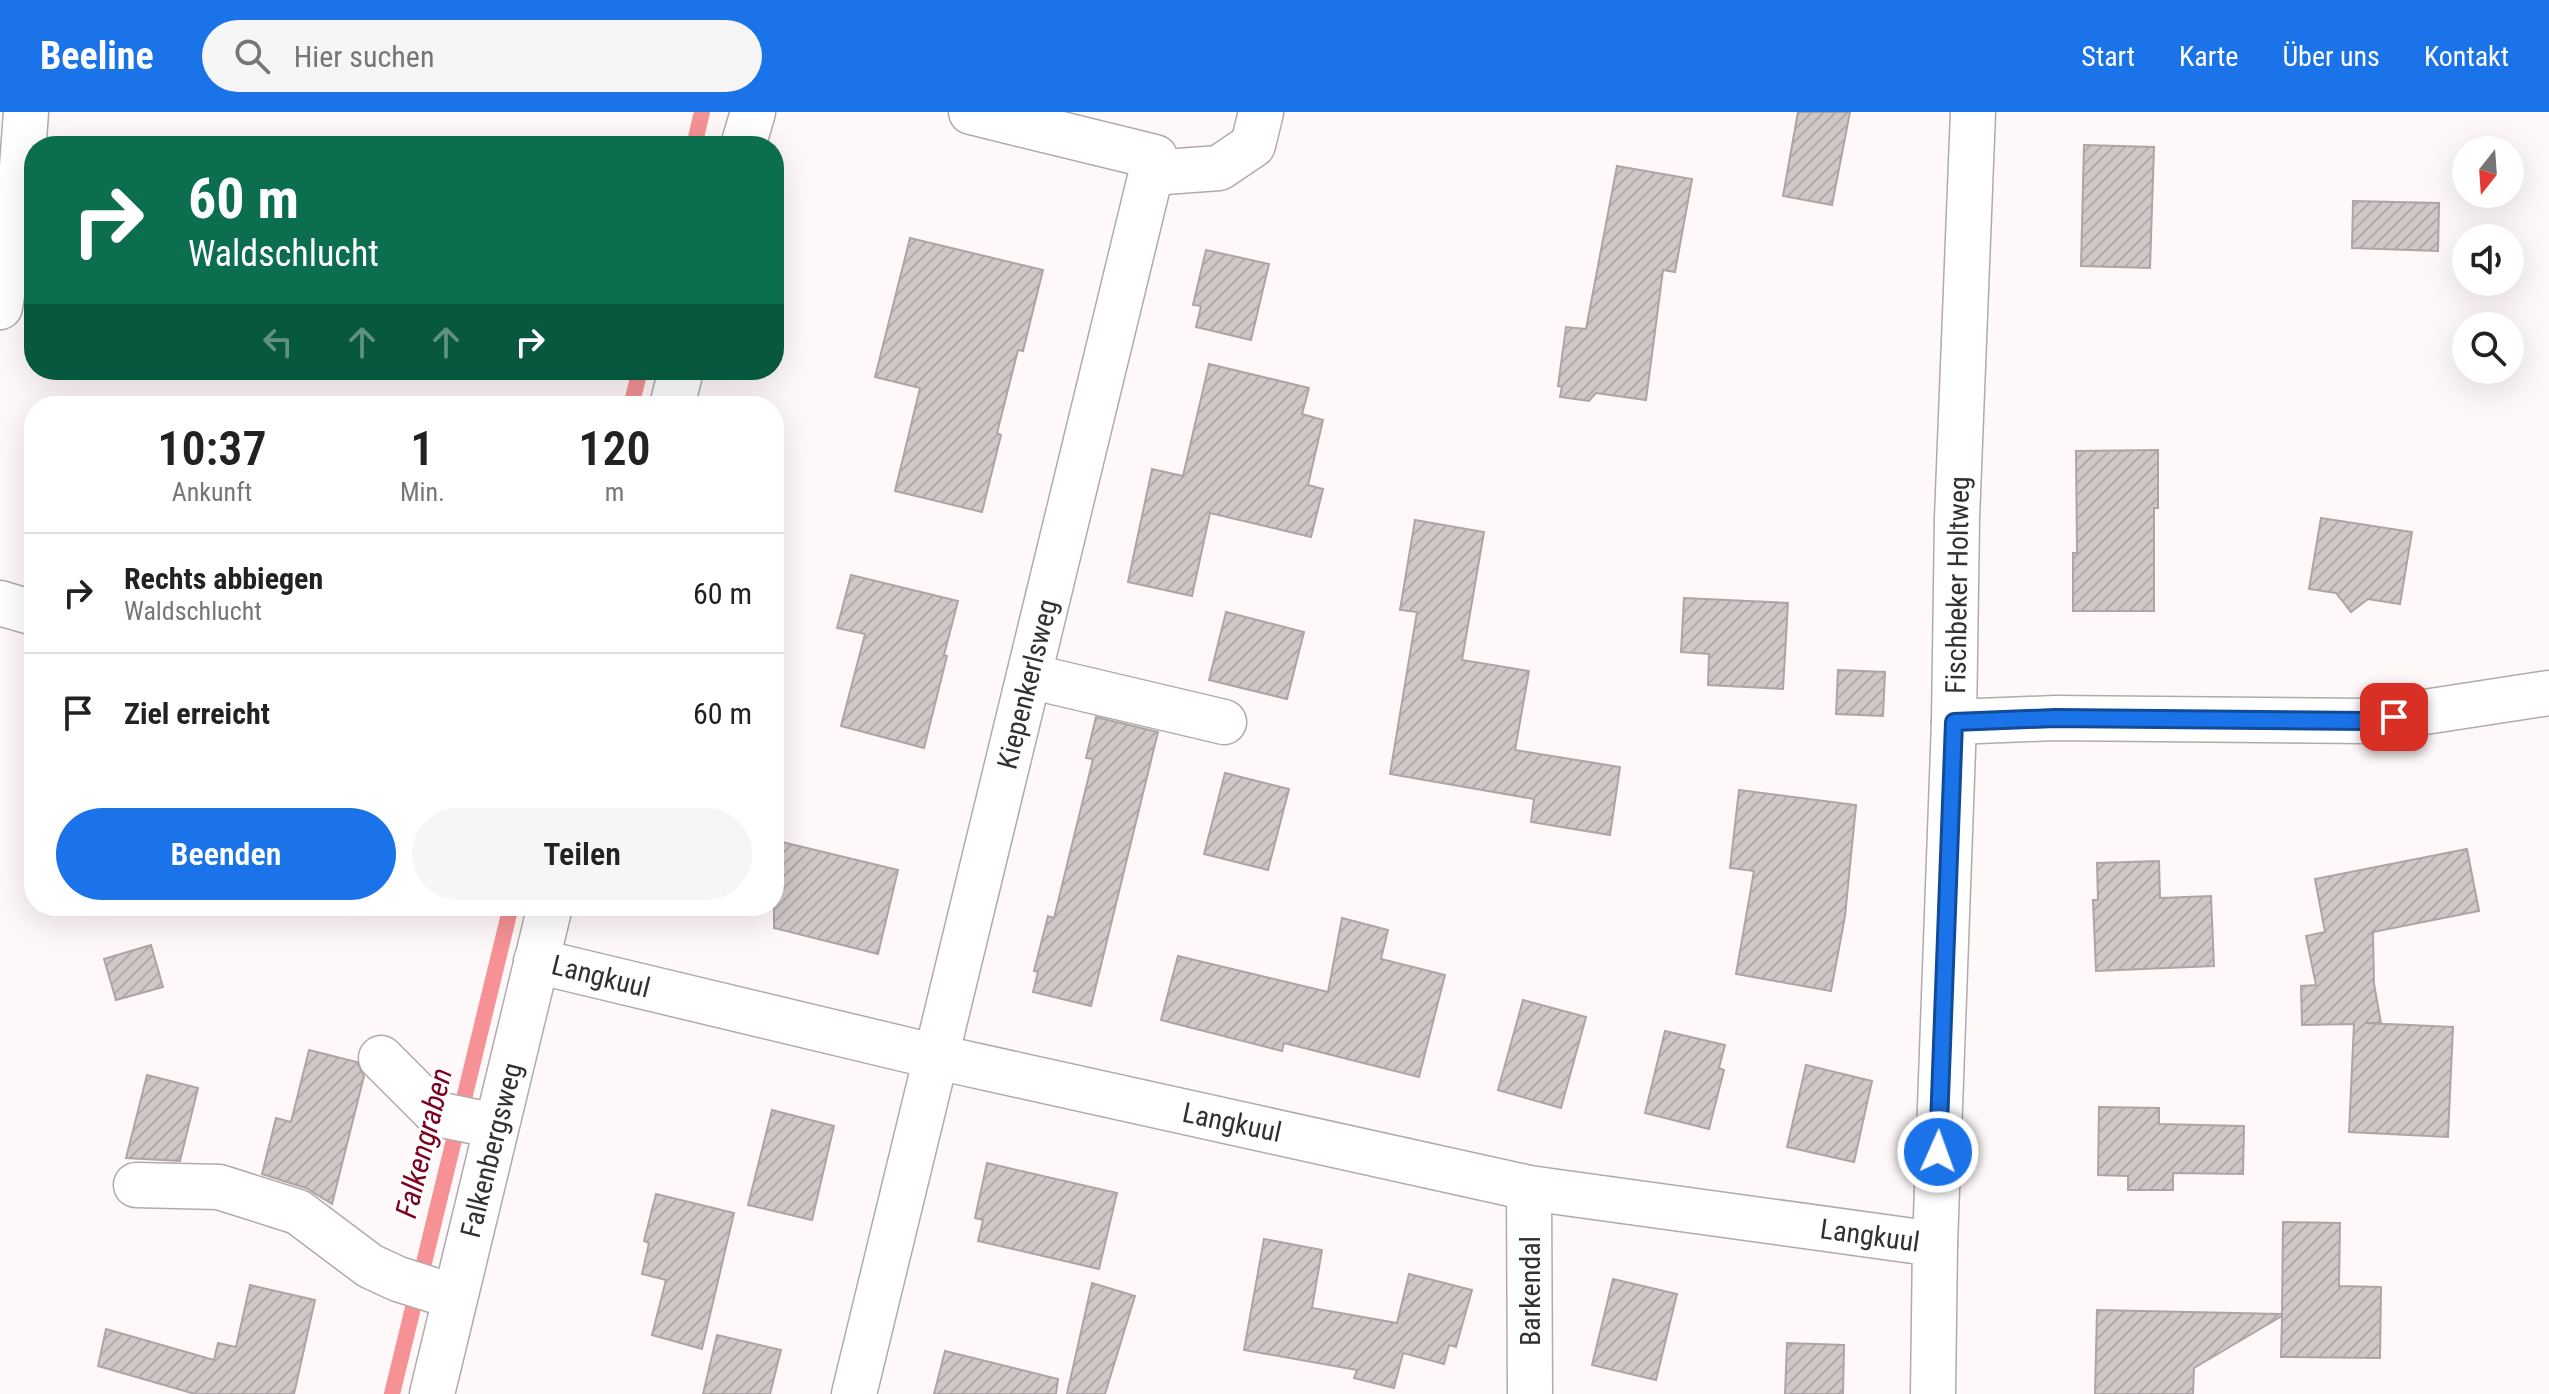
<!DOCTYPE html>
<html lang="de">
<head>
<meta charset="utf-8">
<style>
  body { margin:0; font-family:"Roboto Condensed",sans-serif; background:#f6f6f6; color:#222; height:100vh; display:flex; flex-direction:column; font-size:30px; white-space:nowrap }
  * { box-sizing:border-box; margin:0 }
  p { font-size:26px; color:#767676 }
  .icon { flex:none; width:44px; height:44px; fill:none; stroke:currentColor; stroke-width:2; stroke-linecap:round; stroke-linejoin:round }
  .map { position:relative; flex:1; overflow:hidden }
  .panel { position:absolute; left:24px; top:284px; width:760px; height:520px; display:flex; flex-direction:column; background:#fff; border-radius:32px; box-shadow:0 8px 32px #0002 }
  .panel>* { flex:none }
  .banner { position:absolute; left:24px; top:24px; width:760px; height:244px; border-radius:32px; box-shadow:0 8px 32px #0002; background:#0b6e4f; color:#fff; overflow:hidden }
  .needle { width:52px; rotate:197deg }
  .fabs { position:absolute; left:2452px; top:24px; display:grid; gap:16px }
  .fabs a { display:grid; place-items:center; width:72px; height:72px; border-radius:50%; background:#fff; box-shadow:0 8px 32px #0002; font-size:40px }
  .pin { position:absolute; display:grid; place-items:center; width:68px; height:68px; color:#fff; margin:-34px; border-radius:16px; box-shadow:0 4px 12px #0006 }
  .me { position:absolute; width:88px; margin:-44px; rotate:2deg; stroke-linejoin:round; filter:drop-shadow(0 0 6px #0008) }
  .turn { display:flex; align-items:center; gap:28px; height:168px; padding:0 32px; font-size:36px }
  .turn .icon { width:104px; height:104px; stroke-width:2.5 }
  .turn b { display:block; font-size:56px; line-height:68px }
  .lanes { display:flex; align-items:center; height:76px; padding:0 32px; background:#0003; justify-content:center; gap:40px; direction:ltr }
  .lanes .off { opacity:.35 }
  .eta { display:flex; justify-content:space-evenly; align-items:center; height:136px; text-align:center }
  .eta b { font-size:48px; font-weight:600; line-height:56px }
  .action { display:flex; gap:16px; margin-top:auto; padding:16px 32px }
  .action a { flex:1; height:92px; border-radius:48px; background:#1a73e8; color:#fff; font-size:32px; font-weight:600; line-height:92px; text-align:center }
  .action a+a { background:#f6f6f6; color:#222 }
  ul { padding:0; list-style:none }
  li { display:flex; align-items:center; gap:24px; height:120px; padding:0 32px; border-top:2px solid #e0e0e0 }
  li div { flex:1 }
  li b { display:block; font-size:30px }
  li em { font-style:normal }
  header { display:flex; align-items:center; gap:48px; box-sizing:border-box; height:112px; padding:0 40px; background:#1a73e8; color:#fff }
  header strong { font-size:38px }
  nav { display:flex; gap:44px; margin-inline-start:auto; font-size:28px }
  .search { width:560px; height:72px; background:#f6f6f6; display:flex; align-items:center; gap:20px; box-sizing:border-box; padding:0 28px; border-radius:44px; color:#767676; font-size:30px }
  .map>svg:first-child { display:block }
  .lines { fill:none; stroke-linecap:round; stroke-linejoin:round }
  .stream { stroke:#f69195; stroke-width:16 }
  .building { fill:url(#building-hatch); stroke:#ada5a5; stroke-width:2 }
  .minor-casing { stroke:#b2aaaa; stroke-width:47 }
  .minor { stroke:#fff; stroke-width:44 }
  .route-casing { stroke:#114b97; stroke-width:20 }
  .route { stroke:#1a73e8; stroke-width:14 }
  .labels { text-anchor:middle; stroke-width:6; stroke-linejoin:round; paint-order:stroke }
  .street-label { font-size:28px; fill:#343030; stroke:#fff }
  .water-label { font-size:30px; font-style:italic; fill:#7e0020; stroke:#fff }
</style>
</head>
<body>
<header>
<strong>Beeline</strong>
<div class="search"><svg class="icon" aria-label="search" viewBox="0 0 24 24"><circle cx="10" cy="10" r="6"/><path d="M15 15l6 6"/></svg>Hier suchen</div>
<nav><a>Start</a><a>Karte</a><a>Über uns</a><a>Kontakt</a></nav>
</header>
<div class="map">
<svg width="2549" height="1282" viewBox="0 0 2549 1282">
  <defs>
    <pattern id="building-hatch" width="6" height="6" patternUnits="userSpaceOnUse" patternTransform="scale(2)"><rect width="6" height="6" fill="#d0c7c7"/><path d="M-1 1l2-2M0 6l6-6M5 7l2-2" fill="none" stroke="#b3abab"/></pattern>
  </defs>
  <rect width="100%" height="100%" fill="#fef8f8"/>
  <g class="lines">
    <g class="stream">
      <polyline points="694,34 702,0"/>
      <polyline points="631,294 640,258"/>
      <polyline points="392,1282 511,794"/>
    </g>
  </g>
  <g class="building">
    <polygon points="1798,0 1850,0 1832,93 1783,84"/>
    <polygon points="2084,33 2154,35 2150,156 2081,154"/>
    <polygon points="1617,54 1692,67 1675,160 1663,158 1646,288 1596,281 1589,289 1560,285 1562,275 1558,274 1566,215 1586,217"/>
    <polygon points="2353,89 2439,91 2438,139 2352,136"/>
    <polygon points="910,126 1043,158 1023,239 1018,238 997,321 1001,323 982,400 895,379 920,276 875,265"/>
    <polygon points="1206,138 1269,152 1251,228 1196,215 1201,194 1193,193"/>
    <polygon points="1209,252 1309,276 1302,302 1323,308 1308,373 1323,377 1311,425 1210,401 1192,484 1128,470 1152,357 1183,364"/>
    <polygon points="2158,338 2158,396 2154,396 2154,499 2073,499 2073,441 2077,441 2076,339"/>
    <polygon points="2321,406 2412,420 2400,492 2368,487 2351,500 2336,481 2309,477"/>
    <polygon points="1415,408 1484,420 1462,548 1529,559 1515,638 1620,655 1610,723 1531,710 1534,687 1390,662 1417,500 1400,498"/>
    <polygon points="851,463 958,489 944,543 947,544 924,636 841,614 865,522 837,516"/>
    <polygon points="1684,486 1788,491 1783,577 1708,573 1709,542 1681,540"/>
    <polygon points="1226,500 1304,520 1287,587 1209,568"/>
    <polygon points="1838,558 1885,560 1883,604 1836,602"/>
    <polygon points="1096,605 1158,620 1091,894 1033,880 1038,860 1034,859 1048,804 1054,806 1093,647 1086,646"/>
    <polygon points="1225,661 1289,677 1268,758 1204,742"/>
    <polygon points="1739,678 1856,693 1845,804 1831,879 1736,862 1754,759 1730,756"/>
    <polygon points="774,728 898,758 878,842 774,816"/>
    <polygon points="2467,737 2479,799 2373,820 2374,872 2381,911 2365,911 2453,915 2448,1025 2349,1020 2354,912 2302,913 2301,874 2316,873 2306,824 2325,820 2315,767"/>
    <polygon points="2159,749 2160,786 2211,784 2214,854 2096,859 2093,788 2098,788 2097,751"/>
    <polygon points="1342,806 1388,818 1381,847 1445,863 1419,965 1284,931 1282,939 1161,908 1178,844 1328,880"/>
    <polygon points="151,833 163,875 116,888 104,847"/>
    <polygon points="1523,888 1586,905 1561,996 1498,978"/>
    <polygon points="1665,919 1725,933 1719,956 1724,958 1709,1017 1645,1001"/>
    <polygon points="309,938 357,950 364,964 332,1092 306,1076 262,1062 276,1006 291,1010"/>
    <polygon points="1806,953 1872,969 1854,1050 1787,1035"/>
    <polygon points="147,963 198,976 180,1049 126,1046"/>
    <polygon points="2099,995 2159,996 2159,1012 2244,1014 2243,1062 2173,1061 2173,1078 2128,1078 2128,1064 2098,1063"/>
    <polygon points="772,998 834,1014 812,1108 748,1093"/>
    <polygon points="987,1051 1117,1081 1099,1157 978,1129 983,1108 975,1106"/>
    <polygon points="656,1082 734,1101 702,1237 652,1223 666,1168 642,1162 649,1131 644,1129"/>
    <polygon points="2283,1110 2340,1111 2339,1174 2381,1175 2380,1246 2281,1245 2282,1204 2194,1256 2193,1282 2095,1282 2097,1198 2282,1202"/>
    <polygon points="1264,1127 1322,1138 1312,1196 1397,1211 1409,1162 1472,1178 1456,1235 1449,1233 1444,1252 1403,1241 1394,1276 1354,1266 1357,1258 1244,1238"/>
    <polygon points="1613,1167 1677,1182 1656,1268 1592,1253"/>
    <polygon points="1092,1171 1135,1184 1105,1282 1067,1282"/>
    <polygon points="250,1173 315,1188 294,1282 195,1282 98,1254 106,1217 214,1248 218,1231 236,1235"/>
    <polygon points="717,1223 781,1238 770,1282 703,1282"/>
    <polygon points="1787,1231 1844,1233 1843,1282 1785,1282"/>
    <polygon points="945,1239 1058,1267 1056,1282 934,1282"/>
  </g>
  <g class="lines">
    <g class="minor-casing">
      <g id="minor">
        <polyline points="743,34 753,0"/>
        <polyline points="1151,61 1219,56 1253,33 1261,0"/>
        <polyline points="0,195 21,68 26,0"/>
        <polyline points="672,294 681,258"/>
        <polyline points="0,491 34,501"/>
        <polyline points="1029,564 1224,610"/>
        <polyline points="1954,610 2055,606 2366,609 2549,581"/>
        <polyline points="536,849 937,945 1529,1076 1935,1132"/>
        <polyline points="381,946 437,1002 496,1014"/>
        <polyline points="136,1073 219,1075 298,1100 370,1154 398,1167 455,1185"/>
        <polyline points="1529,1076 1530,1282"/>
        <polyline points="432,1282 550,794"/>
        <polyline points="854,1282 1155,45 971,0"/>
        <polyline points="1933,1282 1935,1132 1954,610 1957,406 1973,0"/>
      </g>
    </g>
    <use href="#minor" class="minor"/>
  </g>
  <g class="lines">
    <g class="route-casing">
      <polyline id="route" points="1938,1040 1954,610 2055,606 2366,609 2394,605"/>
    </g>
    <use href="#route" class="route"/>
  </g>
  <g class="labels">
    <g class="street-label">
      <text transform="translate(1957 473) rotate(-89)" y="10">Fischbeker Holtweg</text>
      <text transform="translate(1027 572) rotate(-76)" y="10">Kiepenkerlsweg</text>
      <text transform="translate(601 864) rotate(14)" y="10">Langkuul</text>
      <text transform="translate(1232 1010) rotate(12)" y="10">Langkuul</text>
      <text transform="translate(491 1038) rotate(-76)" y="10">Falkenbergsweg</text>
      <text transform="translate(1870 1123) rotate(8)" y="10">Langkuul</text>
      <text transform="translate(1530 1179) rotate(-90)" y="10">Barkendal</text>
    </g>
    <g class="water-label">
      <text transform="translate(424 1031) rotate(-76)" y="10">Falkengraben</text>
    </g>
  </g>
</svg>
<div class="fabs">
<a><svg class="needle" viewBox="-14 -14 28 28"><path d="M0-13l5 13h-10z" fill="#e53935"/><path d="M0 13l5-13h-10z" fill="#767676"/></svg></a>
<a><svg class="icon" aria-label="sound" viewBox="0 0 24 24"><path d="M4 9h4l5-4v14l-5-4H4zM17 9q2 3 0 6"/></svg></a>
<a><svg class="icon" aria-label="search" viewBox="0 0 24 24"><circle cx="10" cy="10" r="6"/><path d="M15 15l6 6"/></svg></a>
</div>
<div class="pin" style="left:2394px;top:605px;background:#d93025"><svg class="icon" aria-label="arrive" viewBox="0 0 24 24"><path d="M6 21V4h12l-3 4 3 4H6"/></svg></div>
<svg class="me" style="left:1938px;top:1040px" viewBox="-20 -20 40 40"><circle r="17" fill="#1a73e8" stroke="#fff" stroke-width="3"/><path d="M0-11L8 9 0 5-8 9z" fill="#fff"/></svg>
<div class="banner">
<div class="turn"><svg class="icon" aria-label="right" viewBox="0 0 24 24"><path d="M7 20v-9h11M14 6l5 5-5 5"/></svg><div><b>60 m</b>Waldschlucht</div></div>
<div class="lanes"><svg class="icon off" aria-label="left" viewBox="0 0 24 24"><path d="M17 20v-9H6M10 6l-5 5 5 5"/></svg><svg class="icon off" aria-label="ahead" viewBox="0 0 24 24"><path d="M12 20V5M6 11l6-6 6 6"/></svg><svg class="icon off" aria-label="ahead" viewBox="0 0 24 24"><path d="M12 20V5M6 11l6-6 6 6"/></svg><svg class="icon" aria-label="right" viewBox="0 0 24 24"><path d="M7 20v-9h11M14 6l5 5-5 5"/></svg></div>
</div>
<section class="panel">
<div class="eta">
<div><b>10:37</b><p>Ankunft</p></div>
<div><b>1</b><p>Min.</p></div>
<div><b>120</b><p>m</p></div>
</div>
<ul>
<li><svg class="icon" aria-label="right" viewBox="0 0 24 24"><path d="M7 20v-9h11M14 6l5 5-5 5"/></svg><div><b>Rechts abbiegen</b><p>Waldschlucht</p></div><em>60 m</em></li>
<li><svg class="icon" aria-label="arrive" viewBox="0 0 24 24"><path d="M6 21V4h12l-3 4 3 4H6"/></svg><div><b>Ziel erreicht</b></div><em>60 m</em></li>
</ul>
<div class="action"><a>Beenden</a><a>Teilen</a></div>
</section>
</div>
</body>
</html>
